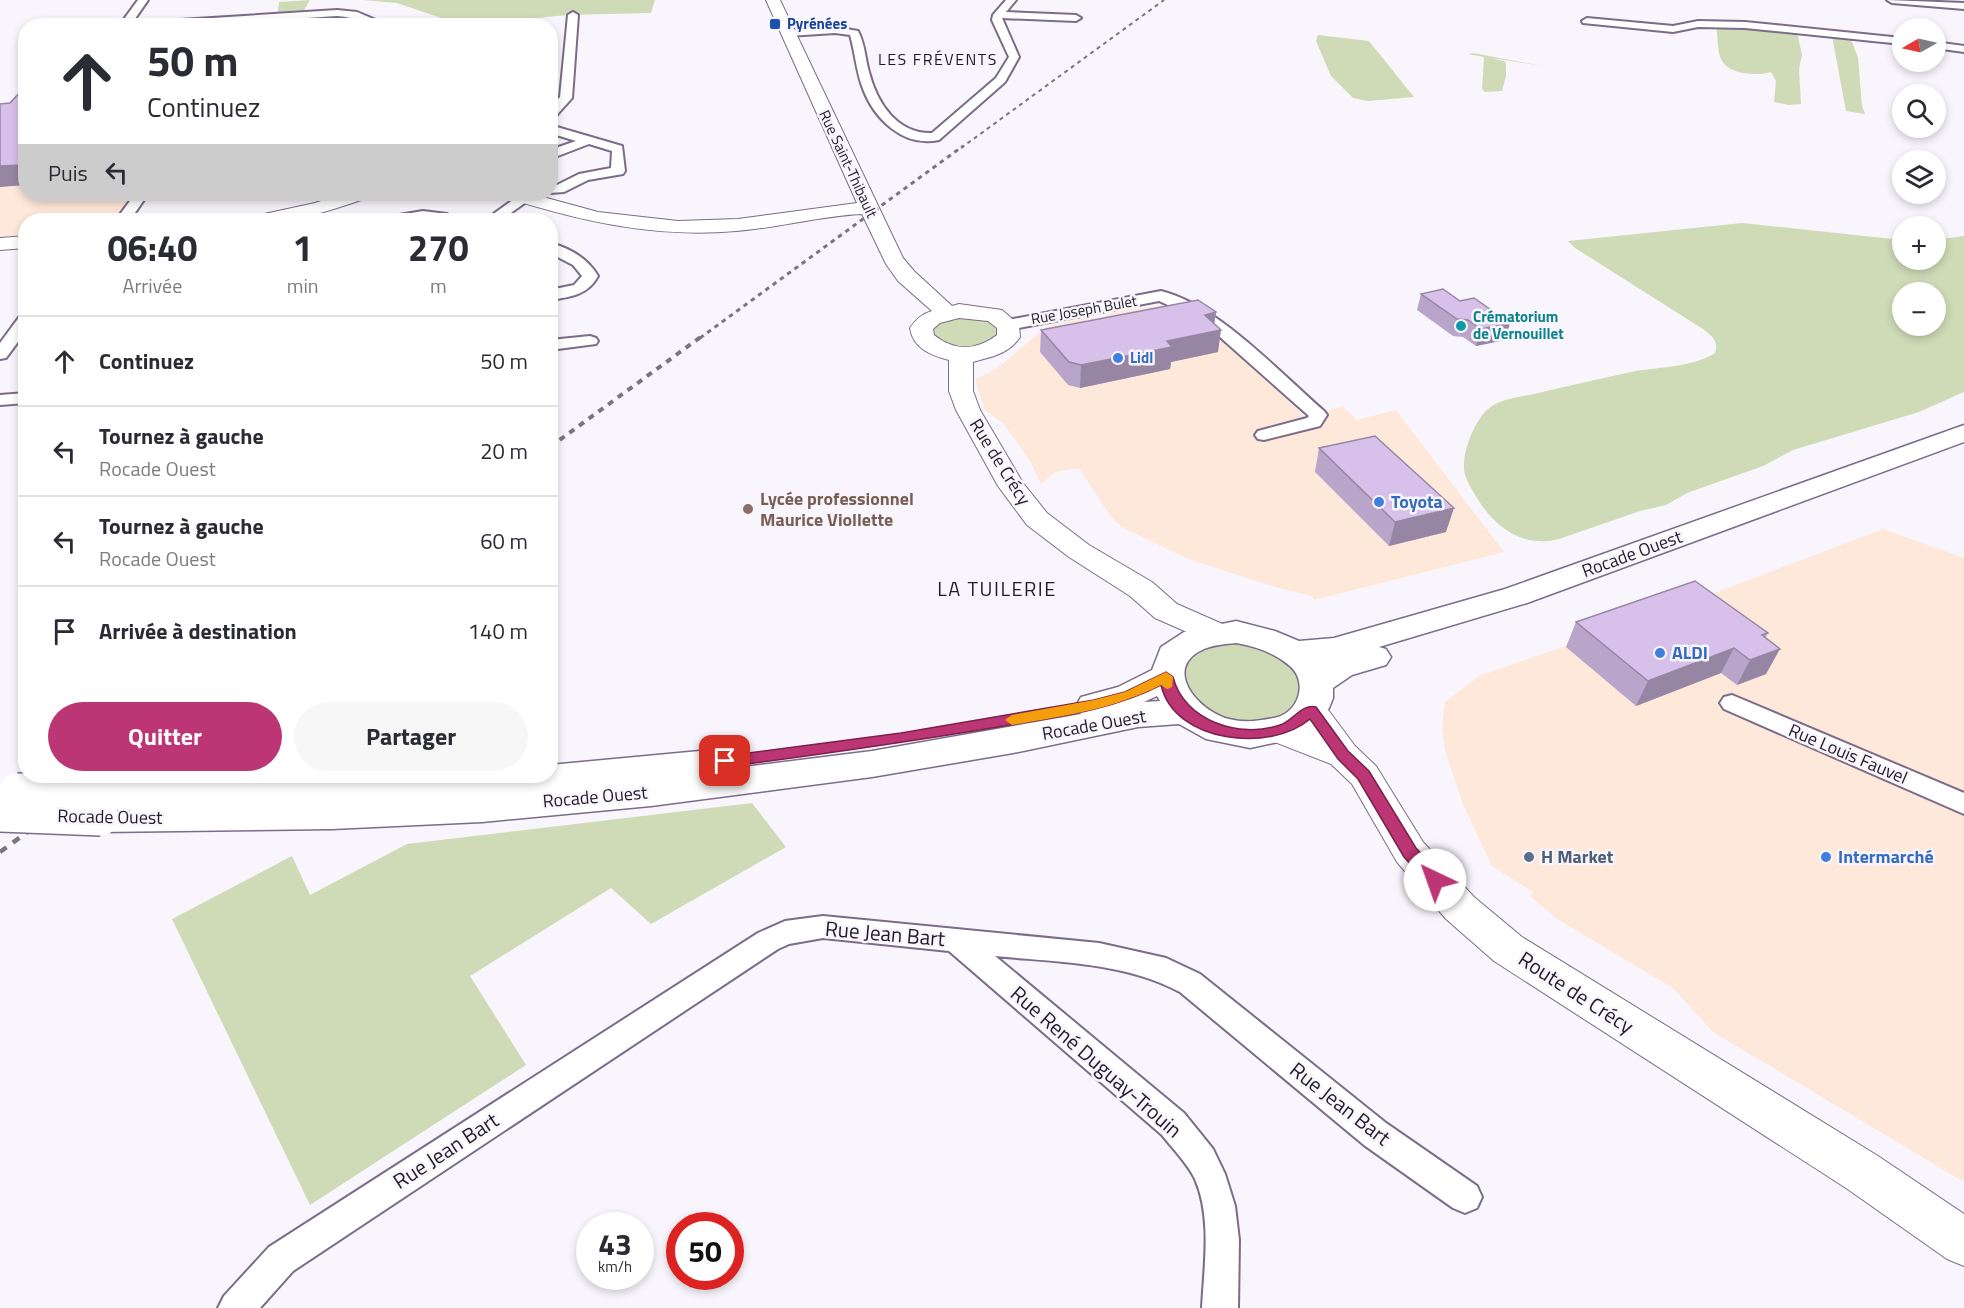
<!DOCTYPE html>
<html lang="fr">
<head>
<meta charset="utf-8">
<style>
  body { margin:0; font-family:"Titillium Web",sans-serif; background:#f7f7f7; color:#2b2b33; height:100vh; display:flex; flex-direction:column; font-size:22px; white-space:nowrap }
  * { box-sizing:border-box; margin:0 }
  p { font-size:20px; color:#7c7c81 }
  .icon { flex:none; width:33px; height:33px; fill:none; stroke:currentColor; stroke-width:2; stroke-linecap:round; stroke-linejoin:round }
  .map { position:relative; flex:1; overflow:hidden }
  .panel { position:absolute; left:18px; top:213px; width:540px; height:570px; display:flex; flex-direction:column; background:#fff; border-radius:24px; box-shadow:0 3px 9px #0003 }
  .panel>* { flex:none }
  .hud { position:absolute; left:18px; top:18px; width:540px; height:183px; border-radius:24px; box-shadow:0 3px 9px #0003; background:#fff; color:#2b2b33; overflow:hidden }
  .needle { width:39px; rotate:261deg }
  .buttons { position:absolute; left:1892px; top:18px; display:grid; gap:12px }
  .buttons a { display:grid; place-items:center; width:54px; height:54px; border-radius:50%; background:#fff; box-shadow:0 3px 9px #0003; font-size:30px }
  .speed { position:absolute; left:576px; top:1212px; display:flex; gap:12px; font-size:30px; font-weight:700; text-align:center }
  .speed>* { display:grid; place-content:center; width:78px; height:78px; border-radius:50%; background:#fff; box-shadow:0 3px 9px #0003; line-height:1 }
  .speed small { font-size:15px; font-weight:400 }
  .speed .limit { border:9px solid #d22; background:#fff; color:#111 }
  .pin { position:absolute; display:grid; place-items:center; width:51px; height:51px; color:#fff; margin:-26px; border-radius:12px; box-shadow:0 3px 9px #0006 }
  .me { position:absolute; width:66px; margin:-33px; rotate:318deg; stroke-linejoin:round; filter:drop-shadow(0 0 4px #0008) }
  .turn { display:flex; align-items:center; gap:21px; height:126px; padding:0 30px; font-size:27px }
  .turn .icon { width:78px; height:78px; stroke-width:2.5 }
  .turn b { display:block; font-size:42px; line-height:51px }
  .then { display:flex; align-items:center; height:57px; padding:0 30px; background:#0003; gap:12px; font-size:22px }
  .eta { display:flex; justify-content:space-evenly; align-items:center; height:102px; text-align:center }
  .eta b { font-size:36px; font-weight:700; line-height:42px }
  .primary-button { display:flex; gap:12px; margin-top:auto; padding:12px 30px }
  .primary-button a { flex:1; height:69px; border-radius:36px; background:#bc3574; color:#fff; font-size:24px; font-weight:700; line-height:69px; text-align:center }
  .primary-button a+a { background:#f7f7f7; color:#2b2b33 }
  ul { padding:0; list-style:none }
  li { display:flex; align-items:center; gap:18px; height:90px; padding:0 30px; border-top:2px solid #e1e1e2 }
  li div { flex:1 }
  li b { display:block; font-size:22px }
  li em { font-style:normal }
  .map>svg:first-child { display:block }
  .commercial { fill:#fee8da }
  .green { fill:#cfdbb7; fill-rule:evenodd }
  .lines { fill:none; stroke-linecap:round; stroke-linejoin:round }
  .street-casing { stroke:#7b6c89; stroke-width:4 }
  .secondary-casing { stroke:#7b6c89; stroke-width:2 }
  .primary-casing { stroke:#7b6c89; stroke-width:3 }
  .street { fill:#fff; fill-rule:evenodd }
  .secondary { fill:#fff; fill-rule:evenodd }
  .primary { fill:#fff; fill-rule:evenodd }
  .rail-far3 { stroke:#7a757f; stroke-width:2; stroke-dasharray:4 4; stroke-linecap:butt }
  .rail-far2 { stroke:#7a757f; stroke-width:3; stroke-dasharray:4.5 4.5; stroke-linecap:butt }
  .rail-far1 { stroke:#7a757f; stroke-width:4; stroke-dasharray:6 6; stroke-linecap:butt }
  .rail { stroke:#7a757f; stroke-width:4.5; stroke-dasharray:8 8; stroke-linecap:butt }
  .primary-bridge-casing { stroke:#7b6c89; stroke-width:38; stroke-linecap:butt }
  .primary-bridge { stroke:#fff; stroke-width:35 }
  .wall { fill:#b9a5c9 }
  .shaded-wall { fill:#9686a4 }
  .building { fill:#d7c0ea; stroke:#9686a4; stroke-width:1.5 }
  .route { fill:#bc3574; stroke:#7a224b; stroke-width:1.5 }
  .slow { fill:#f59e0b }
  .transit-dot { fill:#1a4fb4; stroke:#f8f5fc; stroke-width:2 }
  .culture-dot { fill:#0f9aa8; stroke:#f8f5fc; stroke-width:2 }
  .shop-dot { fill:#3f7fe0; stroke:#f8f5fc; stroke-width:2 }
  .education-dot { fill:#8d6e63; stroke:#f8f5fc; stroke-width:2 }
  .service-dot { fill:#5c6f8a; stroke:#f8f5fc; stroke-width:2 }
  .labels { text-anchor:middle; stroke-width:5; stroke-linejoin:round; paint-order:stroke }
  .far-transit-label { font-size:15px; font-weight:bold; fill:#164399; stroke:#f8f5fc; text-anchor:start }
  .far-street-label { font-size:15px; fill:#211b27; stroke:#f8f5fc }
  .far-culture-label { font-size:15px; font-weight:bold; fill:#0d838f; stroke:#f8f5fc; text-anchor:start }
  .far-shop-label { font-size:15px; font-weight:bold; fill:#366cbe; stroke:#f8f5fc; text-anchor:start }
  .far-neighbourhood-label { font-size:16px; letter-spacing:1.5px; fill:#211b27; stroke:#f8f5fc }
  .street-label { font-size:18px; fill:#211b27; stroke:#f8f5fc }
  .education-label { font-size:18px; font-weight:bold; fill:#785e54; stroke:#f8f5fc; text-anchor:start }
  .shop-label { font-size:18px; font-weight:bold; fill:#366cbe; stroke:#f8f5fc; text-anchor:start }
  .service-label { font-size:18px; font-weight:bold; fill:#4e5e75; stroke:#f8f5fc; text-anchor:start }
  .neighbourhood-label { font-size:20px; letter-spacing:1.5px; fill:#211b27; stroke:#f8f5fc }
  .near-street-label { font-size:21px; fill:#211b27; stroke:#f8f5fc }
</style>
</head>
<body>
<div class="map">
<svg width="1964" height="1308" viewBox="0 0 1964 1308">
  <rect width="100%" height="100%" fill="#f8f5fc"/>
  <g class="commercial">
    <polygon points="25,106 26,194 133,194 114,220 26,220 25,235 0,237 0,116"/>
    <polygon points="1169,304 1192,308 1304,416 1343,407 1357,420 1396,410 1504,552 1314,600 1312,596 1272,586 1188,559 1122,527 1111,517 1079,468 1055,472 1041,484 1030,461 1004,424 985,410 975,380 999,367 1046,327 1086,317 1100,319 1113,312"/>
    <polygon points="1883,529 1964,558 1964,1182 1713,1032 1673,988 1557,919 1530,896 1533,892 1492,866 1463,804 1445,750 1442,728 1445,702 1479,676 1683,605"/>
  </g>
  <g class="green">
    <polygon points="310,0 303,12 273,14 278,11 279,2"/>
    <polygon points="363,0 655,0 651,13 567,15 517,20 516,26 476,25 453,22 397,3"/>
    <polygon points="341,16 303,25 269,26 272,20"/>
    <path d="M 1716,25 L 1797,32 L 1802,55 L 1799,69 L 1801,104 L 1789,105 L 1774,102 L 1776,81 L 1771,72 C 1761,75 1752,74 1743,73 C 1713,67 1720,48 1716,25 Z"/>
    <polygon points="1318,35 1369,41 1414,97 1368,101 1353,98 1331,76 1316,41"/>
    <polygon points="1832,36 1851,39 1858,58 1862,106 1865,114 1846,111"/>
    <polygon points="1473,53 1542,66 1492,58 1506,62 1506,76 1502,91 1485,92 1482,89 1484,57 1468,54"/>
    <path d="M 1742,223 L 1902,240 L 1902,260 L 1935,260 L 1935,240 L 1964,236 L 1964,392 L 1919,412 L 1793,450 L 1763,466 L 1687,493 L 1666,505 L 1640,511 L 1559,539 C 1521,549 1492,525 1474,493 C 1470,486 1464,477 1464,468 C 1463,451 1474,422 1487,410 C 1498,399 1519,397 1534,394 C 1568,386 1602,378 1636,371 C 1661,367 1693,367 1715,353 C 1719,341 1712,336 1703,329 L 1575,248 L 1568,241 ZM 1902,292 L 1935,292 L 1935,326 L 1902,326 Z"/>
    <path d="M 948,318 C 967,318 989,313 1000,332 L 995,341 L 964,349 L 934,340 L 932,328 Z"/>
    <polygon points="1227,641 1265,647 1296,666 1306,695 1287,720 1224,724 1180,688 1184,662 1194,652"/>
    <polygon points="752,803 786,847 651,924 611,888 470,976 526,1065 310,1205 172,919 292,856 310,895 407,844"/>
  </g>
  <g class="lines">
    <g class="street-casing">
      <g id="street">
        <path d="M 138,0 L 148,0 L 132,23 L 337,10 L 357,12 L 390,26 C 371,26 356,17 337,16 L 185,26 L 119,26 Z"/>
        <path d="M 1006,0 L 1016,0 L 1006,12 L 1076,15 L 1081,18 L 1076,21 L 1002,18 L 1019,57 L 1005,82 L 939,140 C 903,148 873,118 862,86 C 856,69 855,52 850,35 L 835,33 L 788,36 L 783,33 L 788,30 L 835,27 L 858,31 C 865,44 865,58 869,72 C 877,103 897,134 932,133 L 996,78 L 1009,57 L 992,20 L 993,15 Z"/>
        <polygon points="1887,0 1964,3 1964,9 1892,3"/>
        <polygon points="573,12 578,15 572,98 554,118 550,118 550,107 560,97 568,15"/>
        <polygon points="1587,18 1673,26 1698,21 1745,22 1902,38 1902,44 1745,28 1698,27 1673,32 1583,23 1582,21"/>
        <polygon points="1935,42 1964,46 1964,52 1935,48"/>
        <polygon points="550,125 622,146 625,171 623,174 588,180 564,192 550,193 550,185 557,185 579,174 611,168 612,151 589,144 550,159 550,150 576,141 550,133"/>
        <polygon points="135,194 148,194 130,220 116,220"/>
        <polygon points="521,194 528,194 533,197 501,220 485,220"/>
        <polygon points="423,211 447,214 456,220 390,220 399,215"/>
        <path d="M 550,243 C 570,248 588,259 598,276 C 588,295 570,297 550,300 L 550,290 L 574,285 L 582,276 L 573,265 L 550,253 Z"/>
        <path d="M 1161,291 C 1218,305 1280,373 1324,411 L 1327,415 L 1320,426 L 1264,440 L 1258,439 L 1255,435 L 1258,431 L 1307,418 L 1309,416 L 1220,337 L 1188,314 L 1159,301 L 1008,330 L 1000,325 L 1008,320 Z"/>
        <polygon points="26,314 26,331 6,358 0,359 0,343 20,316"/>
        <polygon points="590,336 596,338 598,341 596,344 550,350 550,340"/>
        <polygon points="26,393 26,403 0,405 0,395"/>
        <polygon points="1732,695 1964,793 1964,814 1724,709 1720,703 1724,697"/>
        <path d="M 823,916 L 1099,943 L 1166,958 L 1200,974 L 1386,1123 L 1477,1186 L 1482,1197 L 1477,1208 L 1465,1213 L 1453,1208 L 1364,1145 L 1180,992 C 1125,962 1055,962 995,956 L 1184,1113 L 1213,1149 L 1225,1174 L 1235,1206 L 1239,1240 L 1238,1308 L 1202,1308 C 1204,1267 1212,1218 1195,1179 C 1187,1163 1173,1149 1162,1135 L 949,951 L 823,938 L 789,944 L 778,949 L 293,1271 L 260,1308 L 218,1308 L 224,1296 L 269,1247 L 758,933 L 785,921 Z"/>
      </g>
    </g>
    <g class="secondary-casing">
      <g id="secondary">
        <path d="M 766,0 L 780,0 L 903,258 L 914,271 L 952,306 L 959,304 L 1002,310 L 1019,325 L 1020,337 C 1009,354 991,357 973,362 L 973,391 L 980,410 L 1023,483 L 1047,513 L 1089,545 L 1152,582 L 1177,604 L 1227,626 L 1231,633 L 1227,640 L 1216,643 L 1205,640 L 1155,618 L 1130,596 L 1069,557 L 1027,525 L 998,486 L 956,410 L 949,391 L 949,360 C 930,355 913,348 910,328 C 916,319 922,314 932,311 L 898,281 L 886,264 L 862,214 C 819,216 778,228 736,231 C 656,238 583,222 507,198 L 505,194 L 532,194 L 598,212 L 678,221 L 738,219 L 857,203 ZM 959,318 L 988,321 L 997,328 L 997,335 C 977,350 955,352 934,335 L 933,329 L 940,323 Z"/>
        <path d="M 343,194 L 369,194 L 367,198 C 329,211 292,224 252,220 L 255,216 L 315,203 Z"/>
        <polygon points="26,236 26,248 0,250 0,238"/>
        <polygon points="1311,699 1323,703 1355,746 1376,766 1423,842 1474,897 1522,937 1878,1156 1964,1214 1964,1266 1947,1259 1846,1188 1494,961 1446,919 1397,862 1352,784 1331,764 1267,739 1262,731 1267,723 1279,719 1305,728 1294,711 1299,703"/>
      </g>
    </g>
    <g class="primary-casing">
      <path id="primary" d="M 1964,425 L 1964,442 L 1527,603 L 1379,647 L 1386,649 L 1391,657 L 1386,665 L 1352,675 L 1333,688 L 1333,698 L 1329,708 L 1313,730 L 1297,738 L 1250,748 L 1206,739 L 1179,724 L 1138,727 L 1013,753 L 872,777 L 651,806 L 482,822 L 332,829 L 101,832 L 88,828 L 82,818 L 88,808 L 101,804 L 119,803 L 112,793 L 117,783 L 130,779 L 299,776 L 550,776 L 550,765 L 721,749 L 734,753 L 739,762 L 736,768 L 872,751 L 1081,714 L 1076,706 L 1081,697 L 1118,687 L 1152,670 L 1161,647 L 1184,632 L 1236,621 L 1275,631 L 1299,641 L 1334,638 L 1505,589 ZM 1236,643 C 1255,646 1275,653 1290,666 C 1309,683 1298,714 1274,718 C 1258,721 1245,723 1229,719 C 1198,711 1161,668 1204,649 C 1213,645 1226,644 1236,643 ZM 1157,696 L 1160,701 L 1144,702 Z"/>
    </g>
    <use href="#street" class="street"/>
    <use href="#secondary" class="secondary"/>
    <use href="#primary" class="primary"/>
    <polyline class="rail-far3" points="961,148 1164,0"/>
    <polyline class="rail-far2" points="700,338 963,146"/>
    <polyline class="rail-far1" points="550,447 702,336"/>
    <polyline class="rail" points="0,852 104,776"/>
    <g class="primary-bridge-casing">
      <g id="primary-bridge">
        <polyline points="17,791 130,793"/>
        <polyline points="0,814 101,818"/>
      </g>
    </g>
    <use href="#primary-bridge" class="primary-bridge"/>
  </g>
  <g class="wall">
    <polygon points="1421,294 1460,301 1510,323 1505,340 1476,346 1463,337 1453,336 1417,310"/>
    <polygon points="1216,312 1214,324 1218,352 1171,362 1170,369 1080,388 1068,385 1040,352 1041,330"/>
    <polygon points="1319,448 1446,532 1389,546 1315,472"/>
    <polygon points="1576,622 1768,633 1765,638 1766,674 1737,685 1721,673 1636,706 1566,647"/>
  </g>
  <g class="shaded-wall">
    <polygon points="26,162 26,185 0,187 0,166"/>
    <polygon points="1216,312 1213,332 1221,330 1218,352 1171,362 1170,369 1080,388 1081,365 1167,341 1205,315"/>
    <polygon points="1510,323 1505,340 1476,346 1481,329"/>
    <polygon points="1454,508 1446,532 1389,546 1395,522"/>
    <polygon points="1734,648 1721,673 1636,706 1648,681"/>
    <polygon points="1780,649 1766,674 1737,685 1750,660"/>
  </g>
  <g class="building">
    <polygon points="22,90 26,90 26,162 23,163 21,165 0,166 0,104 10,103"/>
    <polygon points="1443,289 1460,301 1474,298 1510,323 1481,329 1468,320 1457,319 1421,294"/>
    <polygon points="1198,300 1216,312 1205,315 1221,330 1167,341 1172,347 1081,365 1069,362 1041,330"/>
    <polygon points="1375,436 1454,508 1395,522 1319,448"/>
    <polygon points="1695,581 1768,633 1762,635 1780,649 1750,660 1734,648 1648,681 1576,622"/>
  </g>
  <path class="route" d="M 1166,672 L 1173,677 C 1184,721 1240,739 1280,725 C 1293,721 1302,703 1316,707 L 1348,751 L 1369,771 L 1416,848 L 1441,875 L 1443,880 L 1441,885 L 1435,887 L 1429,885 L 1404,857 L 1358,779 L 1338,759 L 1310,719 C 1271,753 1174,743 1161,685 C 1110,711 1054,717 998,727 C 907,742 816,755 725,767 L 720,765 L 718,761 L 720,757 L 725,756 L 901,733 L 1094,700 L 1125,692 Z"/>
  <path class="slow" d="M 1166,672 L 1173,677 L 1172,687 L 1167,689 L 1161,685 C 1114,709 1064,716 1012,725 L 1005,720 L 1012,715 L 1094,700 L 1125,692 Z"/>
  <rect class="transit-dot" x="769" y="18" width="12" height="12" rx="3"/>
  <circle class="culture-dot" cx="1461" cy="326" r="6"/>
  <g class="shop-dot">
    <circle cx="1118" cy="358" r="6"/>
    <circle cx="1379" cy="502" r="6"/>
    <circle cx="1660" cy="653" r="6"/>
    <circle cx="1826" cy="857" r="6"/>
  </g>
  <circle class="education-dot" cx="748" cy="509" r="6"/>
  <circle class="service-dot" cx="1529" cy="857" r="6"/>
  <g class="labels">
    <g class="far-transit-label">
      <text x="787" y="29">Pyrénées</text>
    </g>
    <g class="far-street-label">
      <text transform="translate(848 164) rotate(65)" y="5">Rue Saint-Thibault</text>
      <text transform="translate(1084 310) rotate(-10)" y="5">Rue Joseph Bulet</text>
    </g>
    <g class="far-culture-label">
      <text x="1473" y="322">Crématorium<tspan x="1473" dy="17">de Vernouillet</tspan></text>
    </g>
    <g class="far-shop-label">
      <text x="1130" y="363">Lidl</text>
    </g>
    <g class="far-neighbourhood-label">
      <text x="938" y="65">LES FRÉVENTS</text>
    </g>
    <g class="street-label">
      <text transform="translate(1000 462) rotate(58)" y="6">Rue de Crécy</text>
      <text transform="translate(1632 554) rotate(-20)" y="6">Rocade Ouest</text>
      <text transform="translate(1094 725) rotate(-10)" y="6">Rocade Ouest</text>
      <text transform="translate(1848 754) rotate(23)" y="6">Rue Louis Fauvel</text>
      <text transform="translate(595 797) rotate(-5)" y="6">Rocade Ouest</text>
      <text transform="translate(110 817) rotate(1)" y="6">Rocade Ouest</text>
    </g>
    <g class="education-label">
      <text x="760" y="505">Lycée professionnel<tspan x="760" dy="21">Maurice Viollette</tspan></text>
    </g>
    <g class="shop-label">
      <text x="1391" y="508">Toyota</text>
      <text x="1672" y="659">ALDI</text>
      <text x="1838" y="863">Intermarché</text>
    </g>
    <g class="service-label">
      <text x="1541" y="863">H Market</text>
    </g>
    <g class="neighbourhood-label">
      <text x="997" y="596">LA TUILERIE</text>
    </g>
    <g class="near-street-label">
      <text transform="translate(885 934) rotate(5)" y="7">Rue Jean Bart</text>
      <text transform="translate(1576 993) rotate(33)" y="7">Route de Crécy</text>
      <text transform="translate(1096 1062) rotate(41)" y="7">Rue René Duguay-Trouin</text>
      <text transform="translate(1340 1104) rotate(38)" y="7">Rue Jean Bart</text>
      <text transform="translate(446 1151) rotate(-33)" y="7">Rue Jean Bart</text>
    </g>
  </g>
</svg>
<div class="buttons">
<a><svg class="needle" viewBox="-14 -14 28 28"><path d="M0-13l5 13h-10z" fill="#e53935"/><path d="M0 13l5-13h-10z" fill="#7c7c81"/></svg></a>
<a><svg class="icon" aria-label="search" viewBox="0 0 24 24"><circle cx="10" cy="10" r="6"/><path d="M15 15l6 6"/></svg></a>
<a><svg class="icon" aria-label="layers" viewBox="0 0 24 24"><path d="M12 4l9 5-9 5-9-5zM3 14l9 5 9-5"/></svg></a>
<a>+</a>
<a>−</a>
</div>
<div class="speed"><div>43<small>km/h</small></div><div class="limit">50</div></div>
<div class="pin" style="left:725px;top:761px;background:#d93025"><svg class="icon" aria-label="arrive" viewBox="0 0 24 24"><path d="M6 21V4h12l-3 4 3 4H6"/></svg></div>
<svg class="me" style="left:1435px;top:880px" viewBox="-20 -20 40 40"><circle r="19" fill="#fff"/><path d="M0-13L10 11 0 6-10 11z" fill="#bc3574"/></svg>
<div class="hud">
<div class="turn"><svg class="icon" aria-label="ahead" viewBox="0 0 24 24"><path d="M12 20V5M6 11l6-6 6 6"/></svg><div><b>50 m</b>Continuez</div></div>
<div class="then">Puis<svg class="icon" aria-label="left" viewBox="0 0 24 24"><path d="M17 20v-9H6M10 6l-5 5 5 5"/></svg></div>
</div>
<section class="panel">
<div class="eta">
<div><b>06:40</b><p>Arrivée</p></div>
<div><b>1</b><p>min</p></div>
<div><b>270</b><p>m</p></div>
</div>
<ul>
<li><svg class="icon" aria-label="ahead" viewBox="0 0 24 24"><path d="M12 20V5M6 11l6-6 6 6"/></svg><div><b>Continuez</b></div><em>50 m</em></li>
<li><svg class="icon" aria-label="left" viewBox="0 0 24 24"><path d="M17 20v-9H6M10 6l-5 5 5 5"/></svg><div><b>Tournez à gauche</b><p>Rocade Ouest</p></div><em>20 m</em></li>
<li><svg class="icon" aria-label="left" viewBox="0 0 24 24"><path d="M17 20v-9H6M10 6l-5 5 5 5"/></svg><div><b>Tournez à gauche</b><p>Rocade Ouest</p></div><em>60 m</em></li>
<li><svg class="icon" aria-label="arrive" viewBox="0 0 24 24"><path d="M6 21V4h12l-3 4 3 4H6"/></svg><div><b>Arrivée à destination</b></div><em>140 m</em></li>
</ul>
<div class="primary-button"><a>Quitter</a><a>Partager</a></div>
</section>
</div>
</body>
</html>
